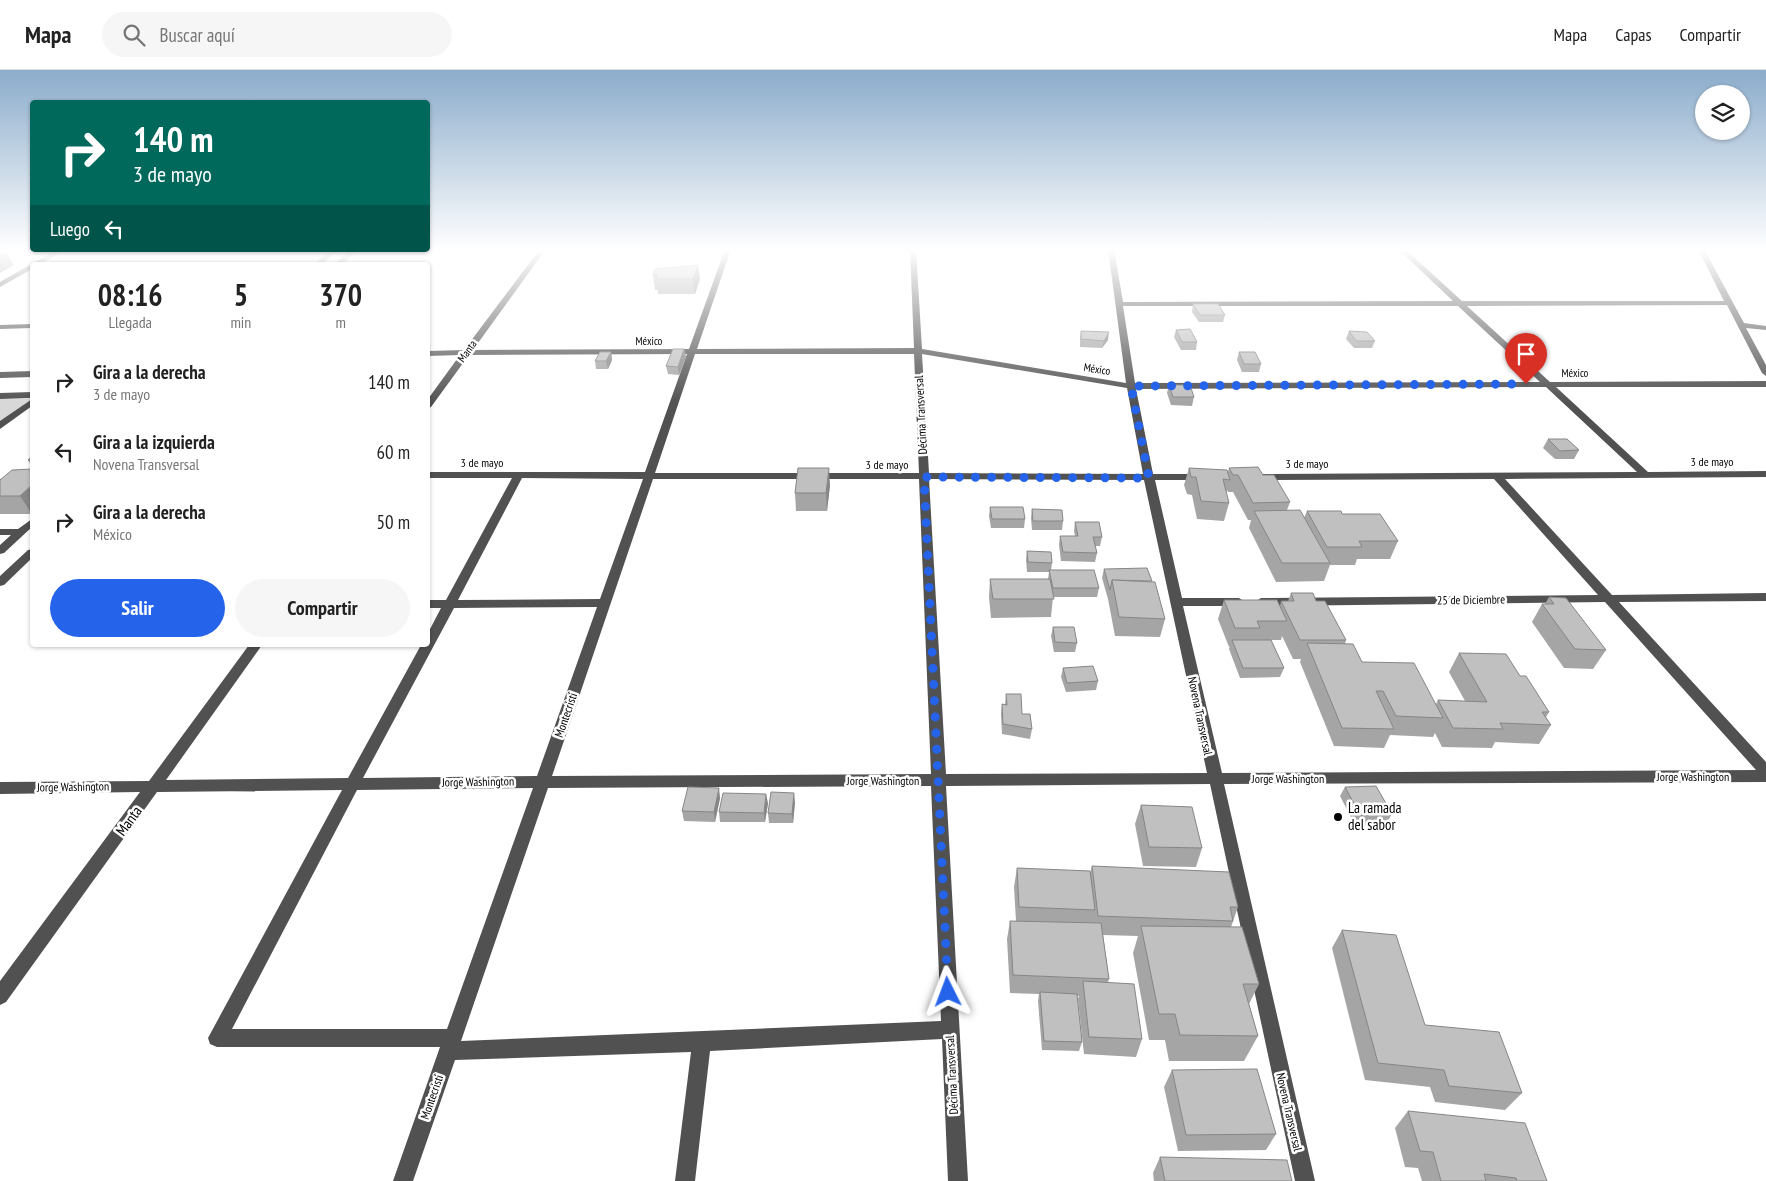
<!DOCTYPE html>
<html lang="es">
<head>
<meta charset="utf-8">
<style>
  body { margin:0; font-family:"PT Sans Narrow",sans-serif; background:#f6f6f6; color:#222; height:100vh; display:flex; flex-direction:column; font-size:19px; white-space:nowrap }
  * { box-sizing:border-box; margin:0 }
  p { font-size:16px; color:#767676 }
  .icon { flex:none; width:28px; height:28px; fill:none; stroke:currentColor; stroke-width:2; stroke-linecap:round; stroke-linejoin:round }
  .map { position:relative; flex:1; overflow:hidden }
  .side { position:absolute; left:30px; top:192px; width:400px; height:385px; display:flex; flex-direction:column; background:#fff; border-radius:5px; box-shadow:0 1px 4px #0004 }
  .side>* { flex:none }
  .top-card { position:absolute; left:30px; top:30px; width:400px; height:152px; border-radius:5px; box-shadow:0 1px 4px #0004; background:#00695c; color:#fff; overflow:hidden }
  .tools { position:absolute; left:1695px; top:15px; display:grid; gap:10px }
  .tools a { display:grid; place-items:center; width:55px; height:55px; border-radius:50%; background:#fff; box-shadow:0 1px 4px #0004; font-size:25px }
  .pin { position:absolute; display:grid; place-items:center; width:42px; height:42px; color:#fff; margin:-51px -21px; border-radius:50% 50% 50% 0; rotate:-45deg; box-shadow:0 0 5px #0007 }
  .pin .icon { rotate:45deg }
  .me { position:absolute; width:55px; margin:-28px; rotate:357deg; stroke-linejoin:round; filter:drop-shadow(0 0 4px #0008) }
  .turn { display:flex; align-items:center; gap:18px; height:105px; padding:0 20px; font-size:22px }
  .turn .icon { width:65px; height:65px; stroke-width:2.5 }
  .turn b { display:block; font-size:35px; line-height:42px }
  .then { display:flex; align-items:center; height:48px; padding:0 20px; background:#0003; gap:10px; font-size:19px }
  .eta { display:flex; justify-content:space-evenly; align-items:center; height:85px; text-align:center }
  .eta b { font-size:30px; font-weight:700; line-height:35px }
  .cta { display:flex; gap:10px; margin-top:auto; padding:10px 20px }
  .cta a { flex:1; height:58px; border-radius:30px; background:#2563eb; color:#fff; font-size:20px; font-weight:700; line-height:58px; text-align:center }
  .cta a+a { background:#f6f6f6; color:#222 }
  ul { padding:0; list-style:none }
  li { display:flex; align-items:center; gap:15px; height:70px; padding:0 20px }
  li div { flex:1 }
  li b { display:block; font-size:19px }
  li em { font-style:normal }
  header { display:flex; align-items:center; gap:30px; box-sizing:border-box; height:70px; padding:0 25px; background:#fff; border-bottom:1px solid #e0e0e0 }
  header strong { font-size:24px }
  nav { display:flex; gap:28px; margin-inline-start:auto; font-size:18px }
  .search { width:350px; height:45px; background:#f6f6f6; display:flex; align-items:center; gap:12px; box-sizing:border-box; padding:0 18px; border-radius:28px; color:#767676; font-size:19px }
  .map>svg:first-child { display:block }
  .green { fill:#d8d8d8 }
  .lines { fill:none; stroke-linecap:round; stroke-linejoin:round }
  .minor { fill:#515151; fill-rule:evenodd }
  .wall { fill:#a5a5a5 }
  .shaded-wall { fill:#868686 }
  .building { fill:#c0c0c0; stroke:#868686 }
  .route { stroke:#2563eb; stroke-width:9; stroke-dasharray:0 16.2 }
  .poi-dot { fill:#000; stroke:#fff; stroke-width:2 }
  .labels { text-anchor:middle; stroke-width:5; stroke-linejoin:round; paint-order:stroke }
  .far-street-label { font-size:11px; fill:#000; stroke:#fff }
  .street-label { font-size:12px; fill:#000; stroke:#fff }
  .near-poi-label { font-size:15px; fill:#000; stroke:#fff; text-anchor:start }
  .near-street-label { font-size:15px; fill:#000; stroke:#fff }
</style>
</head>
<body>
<header>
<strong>Mapa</strong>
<div class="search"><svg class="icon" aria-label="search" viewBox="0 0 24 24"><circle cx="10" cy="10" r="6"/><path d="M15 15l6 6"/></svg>Buscar aquí</div>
<nav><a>Mapa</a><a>Capas</a><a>Compartir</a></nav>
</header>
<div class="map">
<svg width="1766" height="1111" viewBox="0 0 1766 1111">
  <rect width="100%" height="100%" fill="#fff"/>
  <polygon class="green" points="0,329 31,329 0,352"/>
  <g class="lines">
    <g class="minor">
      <path d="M 540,179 L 546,179 L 473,280 L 689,279 L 725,179 L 731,179 L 697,279 L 914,278 L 910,179 L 916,179 L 922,279 L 1126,313 L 1108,179 L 1114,179 L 1123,232 L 1453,231 L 1398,179 L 1405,179 L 1462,231 L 1724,231 L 1698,179 L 1704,179 L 1744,253 L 1766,256 L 1766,260 L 1746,258 L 1766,295 L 1766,306 L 1762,303 L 1727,235 L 1467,236 L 1550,312 L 1766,311 L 1766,317 L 1556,317 L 1648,402 L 1766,401 L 1766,407 L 1505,409 L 1612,525 L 1766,523 L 1766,531 L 1619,532 L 1766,692 L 1766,712 L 1224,714 L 1315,1111 L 1295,1111 L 1210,714 L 946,716 L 968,1111 L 948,1111 L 942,969 L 710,981 L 695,1111 L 675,1111 L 691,982 L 455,990 L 413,1111 L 393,1111 L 440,977 L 217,977 L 210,974 L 208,968 L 342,720 L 157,722 L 6,932 L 0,935 L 0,911 L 140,722 L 0,724 L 0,712 L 149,711 L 249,575 L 262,575 L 166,710 L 348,708 L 421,575 L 428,575 L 428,563 L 441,538 L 428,538 L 428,530 L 446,530 L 512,408 L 428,408 L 428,402 L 645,402 L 687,284 L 469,285 L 431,337 L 428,338 L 428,329 L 460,285 L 428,286 L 428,281 L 464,280 ZM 1123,236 L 1458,236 L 1540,312 L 1135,313 ZM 695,284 L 914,284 L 919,403 L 655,403 ZM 922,284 L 1127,318 L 1143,404 L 929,403 ZM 1546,317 L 1637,402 L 1259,404 L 1254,407 L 1259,410 L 1494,409 L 1598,525 L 1261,528 L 1255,532 L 1261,536 L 1605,532 L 1756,700 L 1222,703 L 1183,536 L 1239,536 L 1245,532 L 1239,528 L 1182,528 L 1155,410 L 1204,410 L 1209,407 L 1204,404 L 1153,404 L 1136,319 ZM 522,408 L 643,409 L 600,529 L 458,530 ZM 653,409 L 919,409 L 931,704 L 552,706 ZM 929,409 L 1144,410 L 1207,703 L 946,704 ZM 597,537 L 537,706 L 363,708 L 454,538 ZM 931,716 L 941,951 L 461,971 L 548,718 ZM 533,718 L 447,959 L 232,959 L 357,720 Z"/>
      <polygon points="56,180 64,180 40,195 32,195 32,199 0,217 0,212"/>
      <polygon points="331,180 338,180 321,195 313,195"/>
      <polygon points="350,180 357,180 342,195 334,195"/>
      <polygon points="32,254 32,258 0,259 0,255"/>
      <polygon points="32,301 32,307 0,308 0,302"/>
      <polygon points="32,322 32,328 0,329 0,323"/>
      <polygon points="32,329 32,336 0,359 0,351"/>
      <polygon points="32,449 32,457 4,483 0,484 0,475 11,465 0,465 0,459 18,459"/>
      <polygon points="32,479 32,488 4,515 0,516 0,506 28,480"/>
    </g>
  </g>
  <g class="wall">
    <polygon points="655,199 700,209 695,224 658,224 658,220 655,220 653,205"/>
    <polygon points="1193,234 1225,245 1223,252 1199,252 1192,242"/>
    <polygon points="1176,260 1197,272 1196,280 1181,280 1174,267"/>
    <polygon points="1081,261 1108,270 1102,278 1080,277 1080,269"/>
    <polygon points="1349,261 1375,271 1372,278 1354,278 1346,269"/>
    <polygon points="684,279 686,287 679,305 668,304 666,296"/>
    <polygon points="611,282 612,290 608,299 596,299 595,291"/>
    <polygon points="1239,282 1261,294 1259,302 1242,302 1237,290"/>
    <polygon points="1169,315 1194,327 1192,336 1171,335 1167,323"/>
    <polygon points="1548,369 1579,380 1574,389 1555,389 1543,378"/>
    <polygon points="32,386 32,397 28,390"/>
    <polygon points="1189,398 1228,402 1229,398 1263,405 1290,432 1287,440 1304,448 1307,441 1342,444 1398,471 1390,489 1357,489 1355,495 1330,495 1324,511 1276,512 1249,458 1251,450 1248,450 1233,422 1228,422 1227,420 1226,423 1229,433 1224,451 1197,449 1192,425 1187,424 1184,415"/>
    <polygon points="32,399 32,444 0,444 0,409"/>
    <polygon points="830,415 827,441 796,441 795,423"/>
    <polygon points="990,437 1025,449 1024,458 991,458 989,446"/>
    <polygon points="1032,439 1063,451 1062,460 1032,460 1031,448"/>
    <polygon points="1075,452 1102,467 1100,476 1095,476 1097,483 1095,492 1061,491 1059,475 1060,466 1075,466 1074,461"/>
    <polygon points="1027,481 1052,493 1051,500 1099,518 1097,527 1053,527 1051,547 991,548 989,527 990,509 1048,509 1049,502 1027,502 1026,490"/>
    <polygon points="1104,499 1165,549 1160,567 1115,566 1108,529 1102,508"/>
    <polygon points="1291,523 1316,531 1346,570 1345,574 1362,592 1436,634 1438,630 1465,631 1449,602 1459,583 1520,606 1549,642 1546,647 1551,655 1539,674 1495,672 1492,678 1442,677 1435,663 1433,667 1390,665 1384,678 1334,676 1300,592 1301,589 1293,589 1282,566 1281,570 1271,570 1284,598 1280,607 1240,608 1229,579 1230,576 1229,577 1218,549 1224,530 1280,536 1281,531 1288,531"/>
    <polygon points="1549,527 1606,580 1593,599 1564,598 1532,552 1542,534 1545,534"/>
    <polygon points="1053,557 1077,573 1075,582 1054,582 1051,566"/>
    <polygon points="1063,598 1098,611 1096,620 1066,622 1061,607"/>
    <polygon points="1006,624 1022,644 1032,659 1030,669 1002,664 1001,644 1002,634 1005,635"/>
    <polygon points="1345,717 1392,744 1386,754 1355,755 1340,726"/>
    <polygon points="720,728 715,752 684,751 682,741"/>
    <polygon points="795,732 793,753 769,753 768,743"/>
    <polygon points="768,733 765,752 720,752 719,742"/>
    <polygon points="1141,735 1202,778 1196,797 1143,796 1135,754"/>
    <polygon points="1092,796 1238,837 1231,857 1259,914 1249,934 1258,966 1244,991 1169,991 1165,970 1149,970 1133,883 1138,866 1103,865 1109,909 1108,912 1142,969 1136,987 1084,984 1078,929 1079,926 1077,926 1082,972 1079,981 1042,980 1038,931 1039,924 1010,923 1007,869 1010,851 1016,851 1014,817 1017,798 1090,803"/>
    <polygon points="1342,860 1425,955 1522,1023 1505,1040 1435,1032 1430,1017 1365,1010 1332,878"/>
    <polygon points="1172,1000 1276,1064 1266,1080 1178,1081 1164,1017"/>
    <polygon points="1408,1041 1547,1111 1422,1111 1418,1098 1405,1097 1395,1058"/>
    <polygon points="1160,1087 1292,1111 1154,1111 1153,1103"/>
  </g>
  <g class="shaded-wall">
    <polygon points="6,181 14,195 0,203 0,184"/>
    <polygon points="698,195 700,209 695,224 693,209"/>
    <polygon points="1109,262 1108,270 1102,278 1104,271"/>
    <polygon points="684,279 686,287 679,305 678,297"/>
    <polygon points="611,282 612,290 608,299 606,291"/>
    <polygon points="829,398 830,415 827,441 826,423"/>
    <polygon points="32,415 32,444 20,426"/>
    <polygon points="719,718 720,728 715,752 714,742"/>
    <polygon points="794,723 795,732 793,753 792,744"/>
    <polygon points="766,724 768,733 765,752 764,743"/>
  </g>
  <g class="building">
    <polygon points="0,181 6,181 0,184"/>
    <polygon points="104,194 112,194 111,195 102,195"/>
    <polygon points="698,195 693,209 656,209 658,205 653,205 655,199"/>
    <polygon points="1193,234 1218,234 1225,245 1200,245"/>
    <polygon points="1190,259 1197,272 1182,272 1176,260"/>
    <polygon points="1081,261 1109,262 1104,271 1081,269"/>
    <polygon points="1349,261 1367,262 1375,271 1356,271"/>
    <polygon points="673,279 684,279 678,297 666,296"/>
    <polygon points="600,282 611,282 606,291 595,291"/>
    <polygon points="1239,282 1255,282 1261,294 1244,294"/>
    <polygon points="1169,315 1190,315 1194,327 1173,327"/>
    <polygon points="1548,369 1567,369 1579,380 1560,381"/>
    <polygon points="32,386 32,390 28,390"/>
    <polygon points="1258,397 1263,405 1274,405 1290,432 1253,433 1238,405 1233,405 1229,398"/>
    <polygon points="798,398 829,398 826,423 795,423"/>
    <polygon points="1189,398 1227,400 1230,410 1223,409 1229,433 1201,431 1196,407 1191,407"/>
    <polygon points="32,399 32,408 30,410 32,410 32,415 20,426 0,426 0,410 12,400"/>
    <polygon points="990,437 1023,437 1025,449 992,449"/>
    <polygon points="1032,439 1062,440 1063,451 1033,451"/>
    <polygon points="1300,440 1330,493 1282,493 1254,441"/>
    <polygon points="1307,441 1341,441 1342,444 1380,444 1398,471 1359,471 1362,477 1327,477"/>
    <polygon points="1075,452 1099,452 1102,467 1093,467 1097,483 1063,482 1060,466 1078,466"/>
    <polygon points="1027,481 1051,482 1052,493 1028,492"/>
    <polygon points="1147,498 1152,511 1112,510 1110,520 1104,499"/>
    <polygon points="1049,500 1094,500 1099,518 1053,518"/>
    <polygon points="990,509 1050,509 1054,529 993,529"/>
    <polygon points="1112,510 1155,512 1165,549 1119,547"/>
    <polygon points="1291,523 1313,523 1316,531 1325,531 1346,570 1300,570 1281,531 1294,531"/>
    <polygon points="1549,527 1566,528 1606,580 1575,579 1542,534 1554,534"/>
    <polygon points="1224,530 1277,530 1287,551 1257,551 1260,558 1235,558"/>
    <polygon points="1053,557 1074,557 1077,573 1055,572"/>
    <polygon points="1232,570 1271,570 1284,598 1243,598"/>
    <polygon points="1307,573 1353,574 1362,592 1414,593 1443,648 1396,646 1383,621 1376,621 1394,659 1342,658"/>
    <polygon points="1459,583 1506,584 1520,606 1526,606 1549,642 1542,642 1551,655 1500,653 1503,659 1453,658 1438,630 1487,632"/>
    <polygon points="1093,596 1098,611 1067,613 1063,598"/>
    <polygon points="1006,624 1021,624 1022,644 1030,644 1032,659 1003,654 1002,634 1007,635"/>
    <polygon points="1376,716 1392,744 1360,745 1345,717"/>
    <polygon points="688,717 719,718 714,742 682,741"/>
    <polygon points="771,722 794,723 792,744 768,743"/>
    <polygon points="723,723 766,724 764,743 719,742"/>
    <polygon points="1141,735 1192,737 1202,778 1149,777"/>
    <polygon points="1092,796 1229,802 1238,837 1230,837 1233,851 1098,846"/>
    <polygon points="1017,798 1090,801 1095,840 1019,837"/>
    <polygon points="1010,851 1101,853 1109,909 1013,905"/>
    <polygon points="1141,856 1242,857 1259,914 1243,914 1258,966 1180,965 1175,944 1159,944"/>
    <polygon points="1342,860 1396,865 1425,955 1499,962 1522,1023 1449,1016 1444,1000 1378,993"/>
    <polygon points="1083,911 1134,914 1142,969 1089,967"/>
    <polygon points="1040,922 1077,924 1082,972 1044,971"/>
    <polygon points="1257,999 1276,1064 1186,1065 1172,1000"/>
    <polygon points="1408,1041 1525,1053 1547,1111 1517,1111 1516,1108 1484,1104 1486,1111 1441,1111 1433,1082 1420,1081"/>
    <polygon points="1160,1087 1287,1090 1292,1111 1165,1111"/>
  </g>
  <linearGradient id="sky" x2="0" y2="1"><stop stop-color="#8baccb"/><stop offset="0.54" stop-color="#fff"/><stop offset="1" stop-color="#fff" stop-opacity="0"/></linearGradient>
  <rect width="1766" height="334" fill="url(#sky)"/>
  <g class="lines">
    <polyline class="route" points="948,922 924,407 1149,408 1131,316 1526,314"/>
  </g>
  <circle class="poi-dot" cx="1338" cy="747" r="5"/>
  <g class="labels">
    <g class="far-street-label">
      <text x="649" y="275">México</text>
      <text transform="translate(467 281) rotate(-54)" y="4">Manta</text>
      <text transform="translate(1097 299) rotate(9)" y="4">México</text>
      <text x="1575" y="307">México</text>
    </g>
    <g class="street-label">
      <text transform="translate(921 345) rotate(-93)" y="4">Décima Transversal</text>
      <text x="1712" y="396">3 de mayo</text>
      <text x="482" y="397">3 de mayo</text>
      <text x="1307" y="398">3 de mayo</text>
      <text x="887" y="399">3 de mayo</text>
      <text transform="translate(1471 530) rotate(-1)" y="4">25 de Diciembre</text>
      <text transform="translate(566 645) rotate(-71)" y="4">Montecristi</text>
      <text transform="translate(1200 646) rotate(78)" y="4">Novena Transversal</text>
      <text x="1693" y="711">Jorge Washington</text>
      <text x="1288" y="713">Jorge Washington</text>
      <text x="883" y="715">Jorge Washington</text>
      <text transform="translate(478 712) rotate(-1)" y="4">Jorge Washington</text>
      <text transform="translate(73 717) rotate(-1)" y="4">Jorge Washington</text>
      <text transform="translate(952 1005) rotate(-93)" y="4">Décima Transversal</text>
      <text transform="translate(432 1027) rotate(-71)" y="4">Montecristi</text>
      <text transform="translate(1289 1042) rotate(77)" y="4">Novena Transversal</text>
    </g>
    <g class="near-poi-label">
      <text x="1348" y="743">La ramada<tspan x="1348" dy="17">del sabor</tspan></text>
    </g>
    <g class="near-street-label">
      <text transform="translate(129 751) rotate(-54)" y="5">Manta</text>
    </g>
  </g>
</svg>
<div class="tools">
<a><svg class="icon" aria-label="layers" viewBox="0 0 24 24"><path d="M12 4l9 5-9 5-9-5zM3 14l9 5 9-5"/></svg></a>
</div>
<div class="pin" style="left:1526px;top:314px;background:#d93025"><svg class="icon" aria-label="arrive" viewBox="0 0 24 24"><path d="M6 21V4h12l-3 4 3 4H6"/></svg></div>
<svg class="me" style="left:948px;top:922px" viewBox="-20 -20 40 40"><path d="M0-17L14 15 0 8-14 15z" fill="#2563eb" stroke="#fff" stroke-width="4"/></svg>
<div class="top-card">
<div class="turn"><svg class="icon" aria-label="right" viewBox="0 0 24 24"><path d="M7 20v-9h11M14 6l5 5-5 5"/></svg><div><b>140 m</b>3 de mayo</div></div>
<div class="then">Luego<svg class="icon" aria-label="left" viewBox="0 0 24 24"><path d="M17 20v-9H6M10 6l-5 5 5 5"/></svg></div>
</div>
<section class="side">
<div class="eta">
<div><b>08:16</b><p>Llegada</p></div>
<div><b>5</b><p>min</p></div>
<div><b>370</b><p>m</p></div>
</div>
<ul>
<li><svg class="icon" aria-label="right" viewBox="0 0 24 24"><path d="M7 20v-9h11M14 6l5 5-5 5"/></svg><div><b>Gira a la derecha</b><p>3 de mayo</p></div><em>140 m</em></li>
<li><svg class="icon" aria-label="left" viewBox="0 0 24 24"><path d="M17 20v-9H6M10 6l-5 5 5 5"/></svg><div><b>Gira a la izquierda</b><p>Novena Transversal</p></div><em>60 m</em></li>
<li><svg class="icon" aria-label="right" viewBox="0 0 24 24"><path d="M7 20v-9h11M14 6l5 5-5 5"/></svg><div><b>Gira a la derecha</b><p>México</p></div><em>50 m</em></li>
</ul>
<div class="cta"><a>Salir</a><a>Compartir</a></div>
</section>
</div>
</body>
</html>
